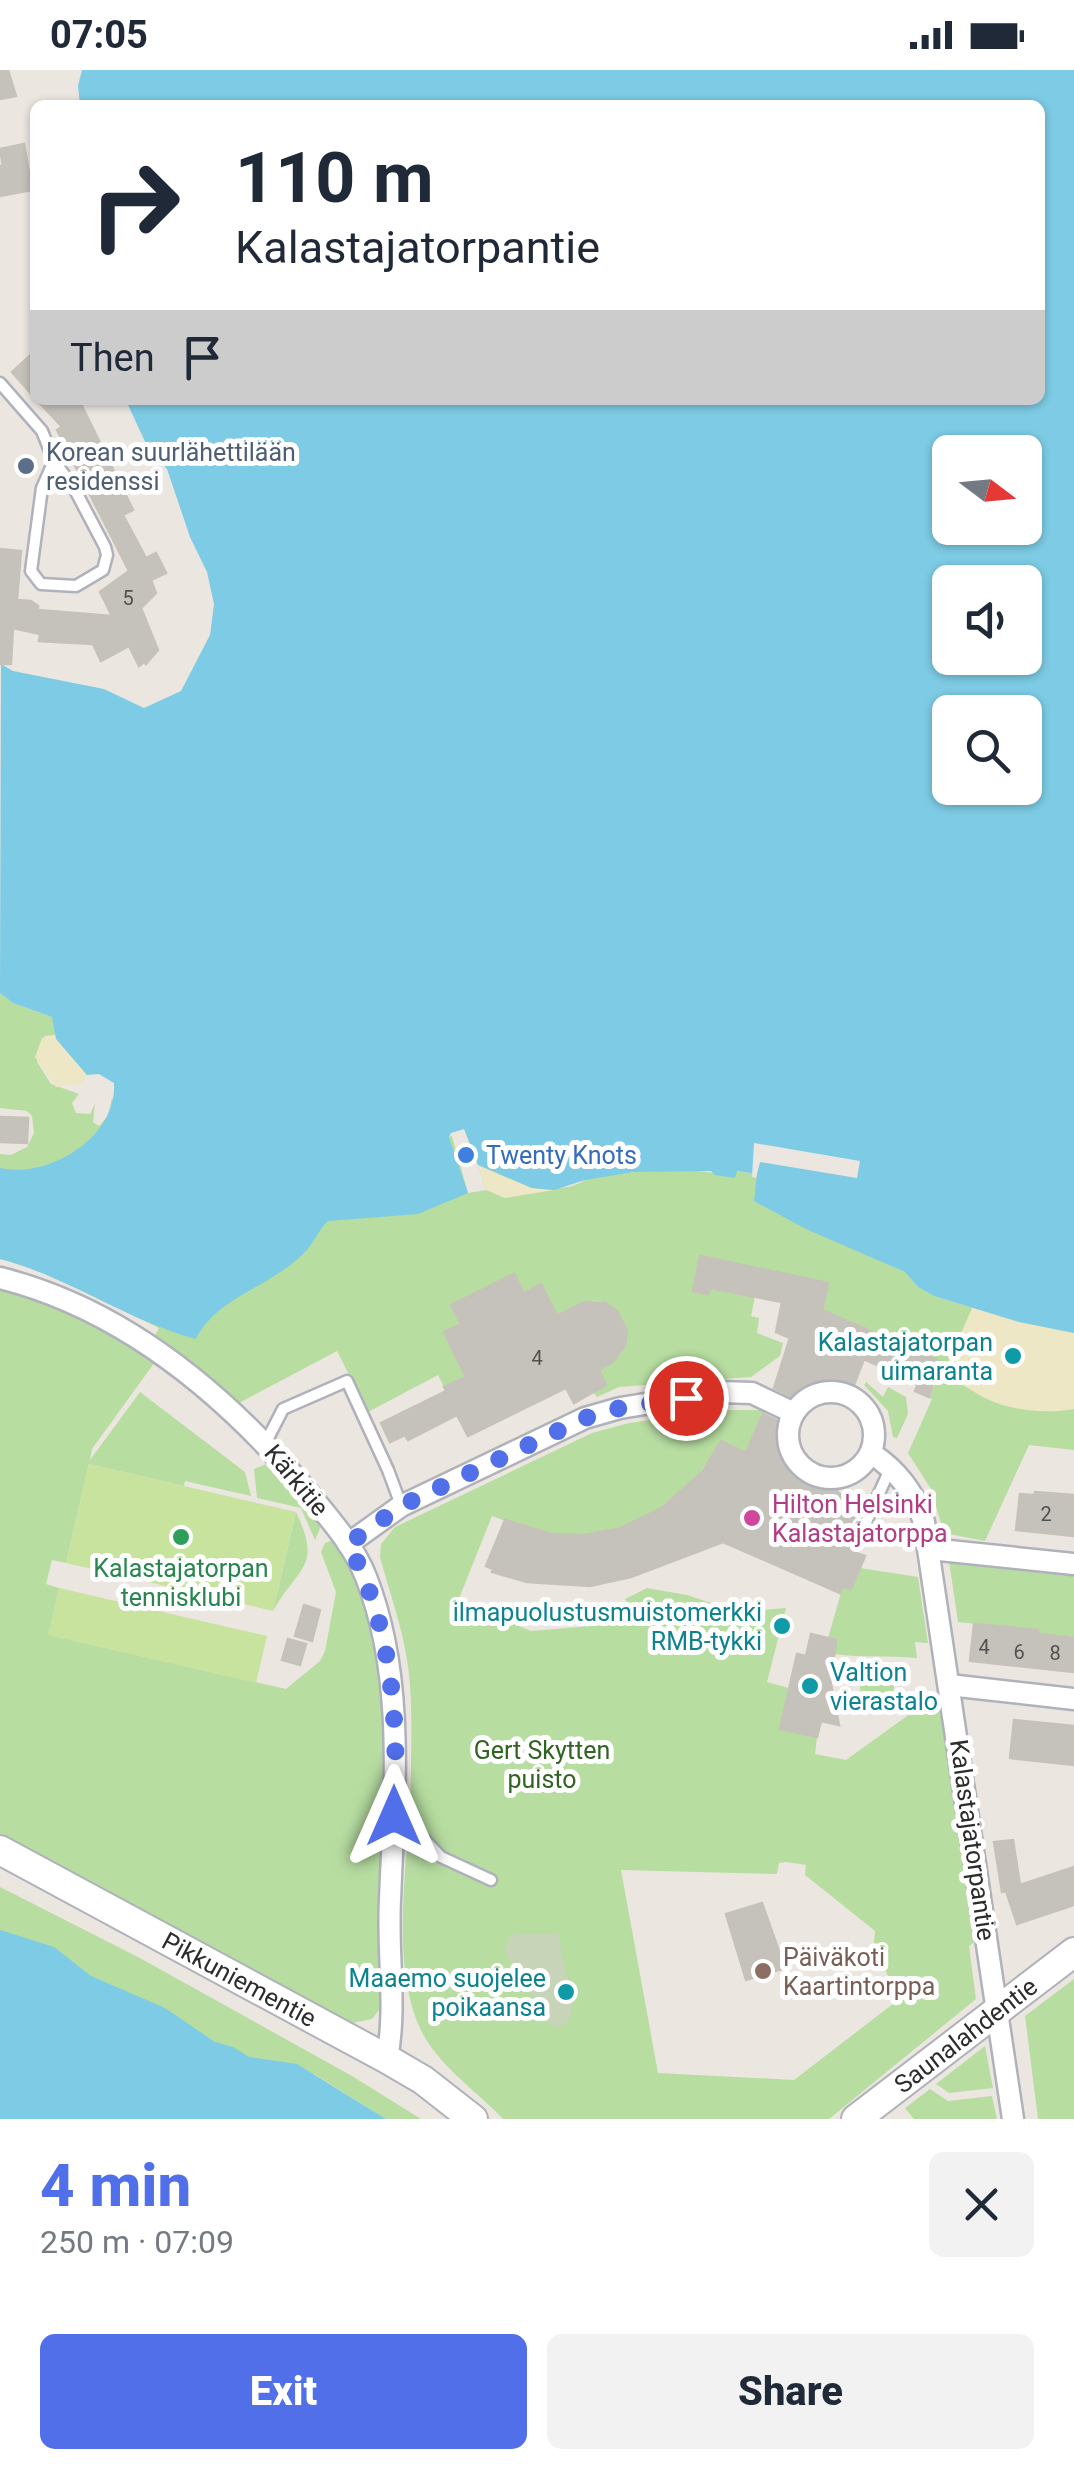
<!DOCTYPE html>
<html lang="en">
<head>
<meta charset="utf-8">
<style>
  body { margin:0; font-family:Roboto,sans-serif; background:#f2f2f3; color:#1f2937; height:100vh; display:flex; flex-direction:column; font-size:38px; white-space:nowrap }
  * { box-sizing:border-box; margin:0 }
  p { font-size:32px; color:#747a83 }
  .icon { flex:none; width:55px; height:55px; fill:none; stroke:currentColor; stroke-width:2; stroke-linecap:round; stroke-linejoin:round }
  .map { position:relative; height:2049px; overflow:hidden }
  .sheet { display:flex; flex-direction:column; background:#fff; flex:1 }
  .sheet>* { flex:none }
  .guide { position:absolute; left:30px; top:30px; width:1015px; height:305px; border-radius:15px; box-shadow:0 2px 8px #0004; background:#fff; color:#1f2937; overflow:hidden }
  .needle { width:65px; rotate:106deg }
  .fabs { position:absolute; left:932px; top:365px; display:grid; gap:20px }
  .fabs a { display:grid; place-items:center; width:110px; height:110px; border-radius:15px; background:#fff; box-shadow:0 2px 8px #0004; font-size:50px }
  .pin { position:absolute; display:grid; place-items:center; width:85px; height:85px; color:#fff; margin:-42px; border:5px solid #fff; border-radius:50%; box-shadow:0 2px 10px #0007 }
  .me { position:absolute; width:110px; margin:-55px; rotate:0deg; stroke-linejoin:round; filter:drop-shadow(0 0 8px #0008) }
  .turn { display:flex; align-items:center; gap:35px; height:210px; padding:0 40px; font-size:45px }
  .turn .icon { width:130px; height:130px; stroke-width:2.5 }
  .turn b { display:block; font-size:70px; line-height:85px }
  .then { display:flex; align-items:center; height:95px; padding:0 40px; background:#0003; gap:20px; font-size:38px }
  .round { display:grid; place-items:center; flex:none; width:105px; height:105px; border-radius:15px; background:#f2f2f3 }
  .head { display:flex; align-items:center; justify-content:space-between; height:170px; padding:0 40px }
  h1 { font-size:60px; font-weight:800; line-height:75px; color:#506fe9 }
  .primary-button { display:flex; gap:20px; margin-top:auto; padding:20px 40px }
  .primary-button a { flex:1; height:115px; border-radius:15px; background:#506fe9; color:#fff; font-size:40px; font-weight:800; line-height:115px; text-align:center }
  .primary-button a+a { background:#f2f2f3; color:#1f2937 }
  .status { display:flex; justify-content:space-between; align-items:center; height:70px; padding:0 50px; background:#fff; direction:ltr }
  .status svg { height:28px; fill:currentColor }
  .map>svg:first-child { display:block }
  .green { fill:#b7dda1; fill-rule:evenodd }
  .sand { fill:#eee7c6 }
  .cemetery { fill:#c7d4b8 }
  .pitch { fill:#c8e39e }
  .water { fill:#7dcbe4; fill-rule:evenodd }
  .pier { fill:#ece6e0 }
  .building { fill:#c5c1bb; stroke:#c7c2b9; stroke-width:2.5 }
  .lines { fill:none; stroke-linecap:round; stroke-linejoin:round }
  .lane-casing { stroke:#b0b2bb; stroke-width:15 }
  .street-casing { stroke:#b0b2bb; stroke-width:25 }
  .secondary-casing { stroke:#b0b2bb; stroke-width:32 }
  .lane { stroke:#fff; stroke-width:10 }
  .street { stroke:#fff; stroke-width:20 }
  .secondary { stroke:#fff; stroke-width:28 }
  .route { stroke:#506fe9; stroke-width:18; stroke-dasharray:0 32.4 }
  .service-dot { fill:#5c6f8a; stroke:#fff; stroke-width:4 }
  .shop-dot { fill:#3f7fe0; stroke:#fff; stroke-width:4 }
  .culture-dot { fill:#0f9aa8; stroke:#fff; stroke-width:4 }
  .hotel-dot { fill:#d1479c; stroke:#fff; stroke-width:4 }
  .leisure-dot { fill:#2e9e5b; stroke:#fff; stroke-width:4 }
  .education-dot { fill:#8d6e63; stroke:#fff; stroke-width:4 }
  .labels { text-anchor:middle; stroke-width:10; stroke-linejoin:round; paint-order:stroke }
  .number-label { font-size:20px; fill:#525150 }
  .service-label { font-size:25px; fill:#4e5e75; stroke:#fff; text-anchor:start }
  .shop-label { font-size:25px; fill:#366cbe; stroke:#fff; text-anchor:start }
  .culture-label { font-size:25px; fill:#0d838f; stroke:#fff; text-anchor:end }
  .street-label { font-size:25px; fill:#2c2c2c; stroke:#fff }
  .hotel-label { font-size:25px; fill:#b23c85; stroke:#fff; text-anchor:start }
  .leisure-label { font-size:25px; fill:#27864d; stroke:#fff }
  .park-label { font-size:25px; fill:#316322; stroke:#fff }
  .education-label { font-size:25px; fill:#785e54; stroke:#fff; text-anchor:start }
</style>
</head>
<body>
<div class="status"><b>07:05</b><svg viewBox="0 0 49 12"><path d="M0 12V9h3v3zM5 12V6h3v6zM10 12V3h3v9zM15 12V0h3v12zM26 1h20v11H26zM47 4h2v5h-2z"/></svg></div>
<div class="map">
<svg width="1074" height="2049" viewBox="0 0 1074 2049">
  <rect width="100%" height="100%" fill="#ece6e0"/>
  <g class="green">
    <polygon points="0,923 13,933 52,947 56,955 55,965 45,966 37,992 51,1014 79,1024 72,1033 76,1043 90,1044 95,1034 93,1052 99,1056 108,1046 112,1028 129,1066 0,1125 0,1084 11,1085 27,1077 34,1063 32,1046 27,1041 0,1038"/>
    <path d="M 452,1066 L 468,1123 L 486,1120 L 478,1095 C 503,1105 541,1120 568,1117 C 575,1116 582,1111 589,1109 C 635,1100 690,1095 735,1107 L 736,1101 L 757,1104 L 872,1187 L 905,1202 L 918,1217 L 934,1226 L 1019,1252 L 1074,1263 L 1074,1380 L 1029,1375 L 985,1471 L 944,1463 L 931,1419 L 908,1383 L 932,1329 L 929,1327 L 937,1309 L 932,1307 L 939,1291 L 822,1240 L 827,1213 L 701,1186 L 693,1221 L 708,1224 L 710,1218 L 755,1227 L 751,1246 L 759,1248 L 757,1263 L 783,1273 L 780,1286 L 751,1307 L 619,1317 L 597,1327 L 593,1322 L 599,1300 C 606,1296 614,1293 619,1286 C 637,1264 618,1223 586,1232 C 577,1235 567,1245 560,1251 L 542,1214 L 524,1223 L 514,1205 L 451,1235 L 461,1254 L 444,1263 L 466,1307 L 444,1317 L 438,1305 L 368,1342 L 337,1281 L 235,1335 L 194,1294 L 154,1267 L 159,1258 L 34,1198 L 0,1189 L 0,1148 Z"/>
    <polygon points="0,1216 30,1224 160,1285 92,1379 90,1390 140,1322 245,1402 251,1426 185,1411 184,1416 89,1394 66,1493 52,1490 46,1514 59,1518 49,1565 286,1619 320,1591 325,1581 336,1522 321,1482 325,1473 333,1470 356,1502 381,1576 392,1718 383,1935 372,1949 352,1953 327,1940 0,1767"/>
    <polygon points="866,1312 883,1327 888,1317 906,1327 908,1344 897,1368 893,1367 888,1341 864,1315"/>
    <path d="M 720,1340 L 765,1340 L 746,1383 L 721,1371 C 688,1431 624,1474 552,1464 C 531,1461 512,1453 492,1446 L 458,1531 L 531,1561 L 639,1552 L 625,1529 L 647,1518 L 687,1525 L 738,1542 L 786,1538 L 767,1612 L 789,1618 L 780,1659 L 817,1667 L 815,1684 L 846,1690 L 939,1623 L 979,1869 L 969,1876 L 976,1929 L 829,2049 L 503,2049 C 476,2020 438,1996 421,1960 C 387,1890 411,1780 411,1704 C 411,1667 413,1626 407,1590 C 402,1556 389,1521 380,1487 L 381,1474 L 395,1457 L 592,1363 L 629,1353 ZM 786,1792 L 806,1795 L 805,1805 L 875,1861 L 874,1873 L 898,1930 L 794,2010 L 658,2003 L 621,1800 L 777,1804 L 779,1793 Z"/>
    <polygon points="274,1391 321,1456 315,1470 301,1438 257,1428 254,1399"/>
    <path d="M 296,1442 C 322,1498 300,1494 273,1541 Z"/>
    <polygon points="949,1491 1074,1503 1074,1568 1038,1564 1038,1560 958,1552"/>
    <path d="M 860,1498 L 918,1507 L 928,1573 L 915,1572 L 917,1588 C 889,1585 862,1588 835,1584 L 836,1570 L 828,1568 L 843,1516 Z"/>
    <circle cx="877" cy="1618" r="17"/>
    <polygon points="0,1817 138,1887 352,2006 421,2049 386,2049 314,2004 294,2009 0,1907"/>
    <polygon points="1074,1909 1074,2049 1038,2049 1025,1946"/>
    <polygon points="985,1976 993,2018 949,2023 936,2014"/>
    <polygon points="930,2019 948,2031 992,2026 997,2049 914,2049 905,2038"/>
  </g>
  <g class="sand">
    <polygon points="55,965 87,1005 82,1014 56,1017 35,987 42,968"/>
    <polygon points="478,1095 532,1118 554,1120 505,1128 486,1120"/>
    <path d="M 973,1236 L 1019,1252 L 1074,1263 L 1074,1339 C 1046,1344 1011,1341 985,1328 C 964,1317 967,1314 941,1309 Z"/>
  </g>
  <polygon class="cemetery" points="517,1863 558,1864 573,1935 568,1952 559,1958 548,1953 504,1880 509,1868"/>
  <g class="pitch">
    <polygon points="89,1394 296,1442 273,1541 66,1493"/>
    <polygon points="59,1518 267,1566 256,1613 48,1565"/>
  </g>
  <g class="water">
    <path d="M 82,0 L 1074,0 L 1074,1263 L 1019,1252 L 934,1226 L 918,1217 L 905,1202 L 806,1159 L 754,1131 L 757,1104 L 737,1101 L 735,1108 L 715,1105 L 711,1101 L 634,1102 L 585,1110 L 554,1120 L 532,1118 L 478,1095 L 464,1059 L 451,1063 L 449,1067 L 468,1123 L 418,1144 L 328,1151 C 318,1160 314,1173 305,1182 C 273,1216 215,1228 196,1269 C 128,1251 69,1207 0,1189 L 0,1098 C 48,1109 117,1068 114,1013 L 99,1004 L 87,1005 L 56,969 L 52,947 L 13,933 L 0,923 L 1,594 L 13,601 L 104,619 L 144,638 L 181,621 L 210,565 L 214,534 L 207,502 L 190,467 L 167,399 L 148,378 L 128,335 L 129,330 L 1040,330 L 1040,35 L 80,35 L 78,16 ZM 950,382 L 1025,382 L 1025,458 L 950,458 ZM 950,512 L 1025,512 L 1025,588 L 950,588 ZM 950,642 L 1025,642 L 1025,718 L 950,718 Z"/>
    <polygon points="0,1860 54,1877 91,1906 165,1938 215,1972 233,1977 249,1987 297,1994 386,2049 0,2049"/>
  </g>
  <polygon class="pier" points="754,1073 860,1091 857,1108 760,1092 756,1108 752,1107"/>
  <g class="building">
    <polygon points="0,0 8,0 16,26 0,29"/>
    <polygon points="24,74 32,120 0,126 0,96 3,96 0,79"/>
    <polygon points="35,281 35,328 12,302"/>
    <polygon points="37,330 79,330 133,440 123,445 146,488 156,483 166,503 151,510 156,523 141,538 158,580 146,594 144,592 139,596 129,576 101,591 93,574 39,571 40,564 13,558 11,594 0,594 1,479 21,481 17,530 31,531 38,536 38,540 112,546 100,522 129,501 57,360 62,357"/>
    <polygon points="0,1047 28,1048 27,1073 0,1072"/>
    <polygon points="700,1186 828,1213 822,1240 939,1291 929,1327 915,1321 918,1314 864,1289 852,1320 841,1315 817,1315 793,1327 774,1318 790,1268 776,1262 782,1232 710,1218 708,1224 693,1221"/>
    <polygon points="514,1204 524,1223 541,1214 557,1246 584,1232 606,1233 617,1241 627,1261 625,1275 614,1291 599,1300 606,1315 574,1333 566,1318 468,1366 457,1345 408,1370 405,1365 390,1372 381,1353 446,1321 444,1317 466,1307 444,1262 461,1254 451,1235"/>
    <polygon points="763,1344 780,1352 780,1371 786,1390 794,1399 812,1412 836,1414 838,1423 864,1435 857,1452 860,1458 866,1461 856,1483 865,1486 851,1519 843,1516 840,1523 723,1472 631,1507 590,1516 527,1512 492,1502 493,1499 486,1496 505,1450 551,1464 584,1465 618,1459 662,1438 703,1401 721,1371 746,1383"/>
    <polygon points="1035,1422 1074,1425 1074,1466 1016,1460 1020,1424 1034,1425"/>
    <polygon points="304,1535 320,1540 312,1571 295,1566"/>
    <polygon points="974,1554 1038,1560 1038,1564 1074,1568 1074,1602 970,1591"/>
    <polygon points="811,1564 836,1570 831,1614 839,1655 821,1651 817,1667 780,1659 797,1584 806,1586"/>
    <polygon points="288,1569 306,1574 300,1595 282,1590"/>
    <polygon points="1014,1650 1074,1656 1074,1695 1010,1688"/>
    <polygon points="1013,1770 1020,1815 1074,1797 1074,1835 1017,1854 1006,1821 1002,1822 994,1772"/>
    <polygon points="762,1833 785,1898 746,1910 726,1844"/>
  </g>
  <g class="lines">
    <g class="lane-casing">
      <g id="lane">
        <polyline points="0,313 42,361 54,391 74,418 105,477 107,485 103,500 76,516 41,514 31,501 42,418 54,391"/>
        <polyline points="266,1372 283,1339 347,1311 388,1400 401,1435"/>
        <polyline points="866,1452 891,1397"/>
        <polyline points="395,1747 423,1768 441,1787 491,1810"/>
      </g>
    </g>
    <g class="street-casing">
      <g id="street">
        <path d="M 0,1208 C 124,1239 225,1324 306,1420 C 328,1447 353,1474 366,1507 C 406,1609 394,1724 390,1830 C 387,1883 397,1936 387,1989"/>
        <circle cx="831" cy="1365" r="43"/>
        <path d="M 871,1383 C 898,1401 914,1422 924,1452 L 1013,2049"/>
        <polyline points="348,1474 401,1436 585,1348 620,1338 719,1322 752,1323 794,1343"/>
        <polyline points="930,1479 1074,1494"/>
        <polyline points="949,1615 1074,1629"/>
      </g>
    </g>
    <g class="secondary-casing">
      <g id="secondary">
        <path id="s1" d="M 0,1780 L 387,1989 L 423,2010 L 473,2049"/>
        <path id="s2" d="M 856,2049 L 1074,1882"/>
      </g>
    </g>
    <use href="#lane" class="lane"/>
    <use href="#street" class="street"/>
    <use href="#secondary" class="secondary"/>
  </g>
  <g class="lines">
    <path class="route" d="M 394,1746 C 399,1654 393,1556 348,1474 L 401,1436 L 585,1348 L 620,1338 L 686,1328"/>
  </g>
  <circle class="service-dot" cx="26" cy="396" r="10"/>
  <circle class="shop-dot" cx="466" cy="1085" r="10"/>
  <g class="culture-dot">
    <circle cx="1013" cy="1286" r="10"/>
    <circle cx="782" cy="1556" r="10"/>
    <circle cx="810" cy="1616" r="10"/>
    <circle cx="566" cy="1922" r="10"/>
  </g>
  <circle class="hotel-dot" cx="752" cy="1448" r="10"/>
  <circle class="leisure-dot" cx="181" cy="1467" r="10"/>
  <circle class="education-dot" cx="763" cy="1901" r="10"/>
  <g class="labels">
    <g class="number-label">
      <text x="128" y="535">5</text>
      <text x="537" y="1295">4</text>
      <text x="1046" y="1451">2</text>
      <text x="984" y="1584">4</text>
      <text x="1019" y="1589">6</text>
      <text x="1055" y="1590">8</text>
    </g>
    <g class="service-label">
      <text x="46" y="391">Korean suurlähettilään<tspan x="46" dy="29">residenssi</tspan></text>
    </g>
    <g class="shop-label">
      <text x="486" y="1094">Twenty Knots</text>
    </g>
    <g class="culture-label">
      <text x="993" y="1281">Kalastajatorpan<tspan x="993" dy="29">uimaranta</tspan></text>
      <text x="762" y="1551">ilmapuolustusmuistomerkki<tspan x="762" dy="29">RMB-tykki</tspan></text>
      <text x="830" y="1611" text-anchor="start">Valtion<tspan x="830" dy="29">vierastalo</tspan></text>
      <text x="546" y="1917">Maaemo suojelee<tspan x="546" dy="29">poikaansa</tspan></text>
    </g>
    <g class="street-label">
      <text transform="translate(297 1410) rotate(50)" y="9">Kärkitie</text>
      <text transform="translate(973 1770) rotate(82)" y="9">Kalastajatorpantie</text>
      <text dy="9" stroke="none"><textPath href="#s1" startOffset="272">Pikkuniementie</textPath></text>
      <text dy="9" stroke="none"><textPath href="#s2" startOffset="138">Saunalahdentie</textPath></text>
    </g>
    <g class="hotel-label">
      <text x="772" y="1443">Hilton Helsinki<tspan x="772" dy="29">Kalastajatorppa</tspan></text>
    </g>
    <g class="leisure-label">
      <text x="181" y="1507">Kalastajatorpan<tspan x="181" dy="29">tennisklubi</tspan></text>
    </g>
    <g class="park-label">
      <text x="542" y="1689">Gert Skytten<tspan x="542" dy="29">puisto</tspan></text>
    </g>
    <g class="education-label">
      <text x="783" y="1896">Päiväkoti<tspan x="783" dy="29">Kaartintorppa</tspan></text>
    </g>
  </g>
</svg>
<div class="fabs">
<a><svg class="needle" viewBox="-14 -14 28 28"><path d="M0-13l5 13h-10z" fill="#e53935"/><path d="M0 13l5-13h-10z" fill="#747a83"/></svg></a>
<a><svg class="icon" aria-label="sound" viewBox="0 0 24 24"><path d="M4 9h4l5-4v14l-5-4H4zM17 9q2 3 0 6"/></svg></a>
<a><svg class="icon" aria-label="search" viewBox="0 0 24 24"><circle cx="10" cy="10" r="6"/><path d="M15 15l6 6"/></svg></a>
</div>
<div class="pin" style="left:686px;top:1328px;background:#d93025"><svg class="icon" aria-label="arrive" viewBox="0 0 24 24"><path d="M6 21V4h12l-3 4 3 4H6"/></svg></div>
<svg class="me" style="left:394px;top:1746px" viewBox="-20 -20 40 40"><path d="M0-17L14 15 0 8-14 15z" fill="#506fe9" stroke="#fff" stroke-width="4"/></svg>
<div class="guide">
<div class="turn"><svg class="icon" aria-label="right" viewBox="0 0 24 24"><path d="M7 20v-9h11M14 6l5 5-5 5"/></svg><div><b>110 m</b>Kalastajatorpantie</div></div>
<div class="then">Then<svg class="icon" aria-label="arrive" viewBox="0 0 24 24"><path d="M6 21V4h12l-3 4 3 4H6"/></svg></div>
</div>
</div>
<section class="sheet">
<div class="head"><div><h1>4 min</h1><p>250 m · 07:09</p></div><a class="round"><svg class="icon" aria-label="close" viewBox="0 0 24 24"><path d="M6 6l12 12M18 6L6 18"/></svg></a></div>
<div class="primary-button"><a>Exit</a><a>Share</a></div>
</section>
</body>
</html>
